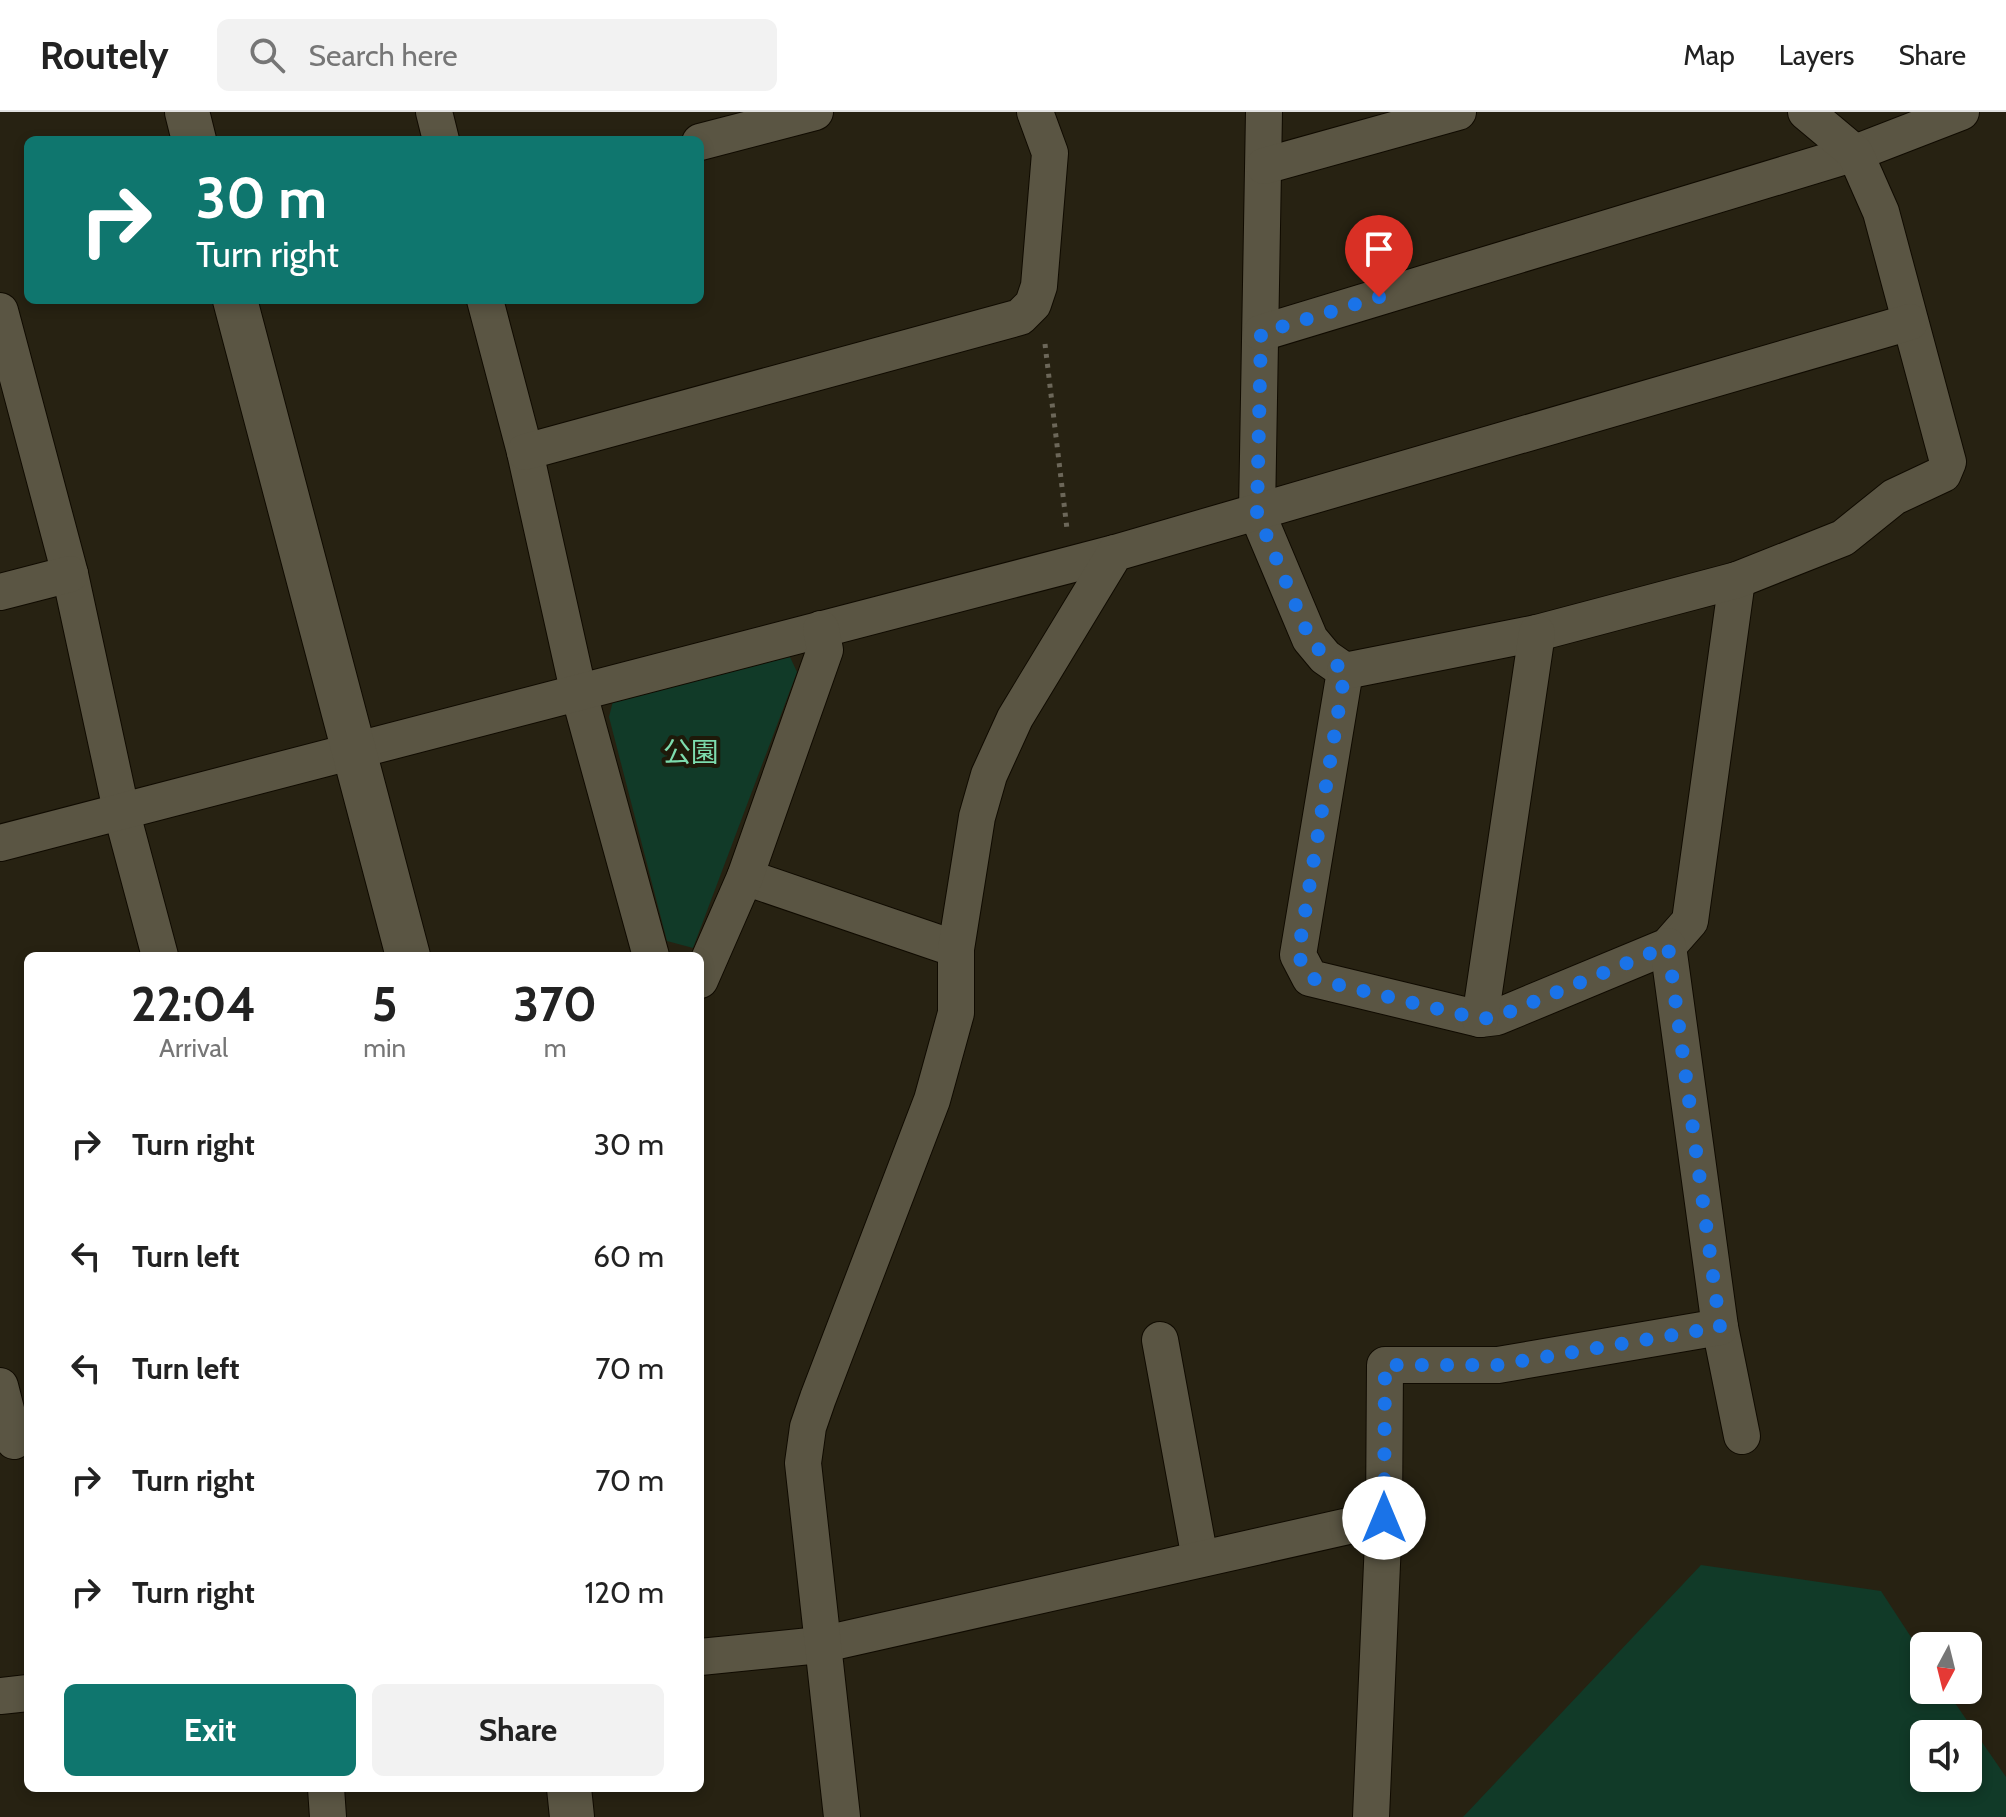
<!DOCTYPE html>
<html lang="en">
<head>
<meta charset="utf-8">
<style>
  body { margin:0; font-family:Cabin,"Noto Sans JP",sans-serif; background:#f2f2f2; color:#222; height:100vh; display:flex; flex-direction:column; font-size:30px; white-space:nowrap }
  * { box-sizing:border-box; margin:0 }
  p { font-size:26px; color:#767676 }
  .icon { flex:none; width:44px; height:44px; fill:none; stroke:currentColor; stroke-width:2; stroke-linecap:round; stroke-linejoin:round }
  .map { position:relative; flex:1; overflow:hidden }
  .sheet { position:absolute; left:24px; top:840px; width:680px; height:840px; display:flex; flex-direction:column; background:#fff; border-radius:12px; box-shadow:0 4px 12px #0003 }
  .sheet>* { flex:none }
  .hud { position:absolute; left:24px; top:24px; width:680px; height:168px; border-radius:12px; box-shadow:0 4px 12px #0003; background:#0f766e; color:#fff; overflow:hidden }
  .needle { width:52px; rotate:187deg }
  .controls { position:absolute; left:1910px; top:1520px; display:grid; gap:16px }
  .controls a { display:grid; place-items:center; width:72px; height:72px; border-radius:12px; background:#fff; box-shadow:0 4px 12px #0003; font-size:40px }
  .pin { position:absolute; display:grid; place-items:center; width:68px; height:68px; color:#fff; margin:-82px -34px; border-radius:50% 50% 50% 0; rotate:-45deg; box-shadow:0 0 8px #0007 }
  .pin .icon { rotate:45deg }
  .me { position:absolute; width:88px; margin:-44px; rotate:0deg; stroke-linejoin:round; filter:drop-shadow(0 0 6px #0008) }
  .turn { display:flex; align-items:center; gap:28px; height:168px; padding:0 40px; font-size:36px }
  .turn .icon { width:104px; height:104px; stroke-width:2.5 }
  .turn b { display:block; font-size:56px; line-height:68px }
  .eta { display:flex; justify-content:space-evenly; align-items:center; height:136px; text-align:center }
  .eta b { font-size:48px; font-weight:700; line-height:56px }
  .cta { display:flex; gap:16px; margin-top:auto; padding:16px 40px }
  .cta a { flex:1; height:92px; border-radius:12px; background:#0f766e; color:#fff; font-size:32px; font-weight:700; line-height:92px; text-align:center }
  .cta a+a { background:#f2f2f2; color:#222 }
  ul { padding:0; list-style:none }
  li { display:flex; align-items:center; gap:24px; height:112px; padding:0 40px }
  li div { flex:1 }
  li b { display:block; font-size:30px }
  li em { font-style:normal }
  header { display:flex; align-items:center; gap:48px; box-sizing:border-box; height:112px; padding:0 40px; background:#fff; border-bottom:2px solid #e0e0e0 }
  header strong { font-size:38px }
  nav { display:flex; gap:44px; margin-inline-start:auto; font-size:28px }
  .search { width:560px; height:72px; background:#f2f2f2; display:flex; align-items:center; gap:20px; box-sizing:border-box; padding:0 28px; border-radius:12px; color:#767676; font-size:30px }
  .map>svg:first-child { display:block }
  .green { fill:#113a28; fill-rule:evenodd }
  .lines { fill:none; stroke-linecap:round; stroke-linejoin:round }
  .minor-casing { stroke:#100b01; stroke-width:38 }
  .tertiary-casing { stroke:#100b01; stroke-width:46 }
  .path { stroke:#6c6759; stroke-width:5; stroke-dasharray:4 6; stroke-linecap:butt }
  .minor { stroke:#5a5543; stroke-width:36 }
  .tertiary { stroke:#5a5543; stroke-width:44 }
  .route { stroke:#1a73e8; stroke-width:14; stroke-dasharray:0 25.2 }
  .labels { text-anchor:middle; stroke-width:8; stroke-linejoin:round; paint-order:stroke }
  .park-label { font-size:28px; fill:#7ddcae; stroke:#1e1909 }
</style>
</head>
<body>
<header>
<strong>Routely</strong>
<div class="search"><svg class="icon" aria-label="search" viewBox="0 0 24 24"><circle cx="10" cy="10" r="6"/><path d="M15 15l6 6"/></svg>Search here</div>
<nav><a>Map</a><a>Layers</a><a>Share</a></nav>
</header>
<div class="map">
<svg width="2006" height="1705" viewBox="0 0 2006 1705">
  <rect width="100%" height="100%" fill="#272212"/>
  <g class="green">
    <polygon points="790,545 797,560 693,836 667,829 609,605 614,585"/>
    <path d="M 1701,1453 L 1881,1479 L 1924,1545 L 1924,1578 L 1946,1578 L 2006,1665 L 2006,1705 L 1463,1705 ZM 1924,1622 L 1968,1622 L 1968,1666 L 1924,1666 Z"/>
  </g>
  <g class="lines">
    <g class="minor-casing">
      <g id="minor">
        <polyline points="434,0 441,28"/>
        <polyline points="1264,0 1257,401 1310,527 1325,545 1345,559 1298,843 1310,866 1480,907 1497,905 1668,834 1690,809 1737,468"/>
        <polyline points="700,30 815,0"/>
        <polyline points="1264,54 1458,0"/>
        <polyline points="485,188 525,340 578,578 651,844"/>
        <polyline points="0,199 70,462 121,698 160,844"/>
        <polyline points="1261,221 1855,41 1961,0"/>
        <polyline points="525,340 1020,205 1033,192 1039,174 1050,41 1035,0"/>
        <polyline points="0,480 70,462"/>
        <polyline points="1345,559 1537,521 1737,468 1843,426 1894,385 1943,362 1948,350 1881,100 1855,41 1806,0"/>
        <polyline points="0,731 1115,441"/>
        <polyline points="745,765 956,837"/>
        <polyline points="700,868 745,765 825,538 821,517"/>
        <polyline points="1480,907 1537,521"/>
        <polyline points="1720,1215 1742,1324"/>
        <polyline points="1160,1228 1200,1447"/>
        <polyline points="0,1274 14,1329"/>
        <polyline points="700,1545 820,1533 1384,1406"/>
        <polyline points="0,1584 28,1581"/>
        <polyline points="326,1676 328,1705"/>
        <polyline points="842,1705 803,1351 808,1315 818,1286 932,988 956,901 956,837 977,705 989,663 1015,606 1115,441 1910,210"/>
        <polyline points="1371,1705 1384,1406 1385,1253 1498,1253 1720,1215 1668,834"/>
      </g>
    </g>
    <g class="tertiary-casing">
      <g id="tertiary">
        <polyline points="187,0 194,28"/>
        <polyline points="235,188 408,844"/>
        <polyline points="569,1676 572,1705"/>
      </g>
    </g>
    <polyline class="path" points="1045,232 1067,417"/>
    <use href="#minor" class="minor"/>
    <use href="#tertiary" class="tertiary"/>
  </g>
  <g class="lines">
    <polyline class="route" points="1379,185 1261,221 1257,401 1310,527 1325,545 1345,559 1298,843 1310,866 1480,907 1497,905 1668,834 1720,1215 1498,1253 1385,1253 1384,1406"/>
  </g>
  <g class="labels">
    <g class="park-label">
      <text x="691" y="650">公園</text>
    </g>
  </g>
</svg>
<div class="controls">
<a><svg class="needle" viewBox="-14 -14 28 28"><path d="M0-13l5 13h-10z" fill="#e53935"/><path d="M0 13l5-13h-10z" fill="#767676"/></svg></a>
<a><svg class="icon" aria-label="sound" viewBox="0 0 24 24"><path d="M4 9h4l5-4v14l-5-4H4zM17 9q2 3 0 6"/></svg></a>
</div>
<div class="pin" style="left:1379px;top:185px;background:#d93025"><svg class="icon" aria-label="arrive" viewBox="0 0 24 24"><path d="M6 21V4h12l-3 4 3 4H6"/></svg></div>
<svg class="me" style="left:1384px;top:1406px" viewBox="-20 -20 40 40"><circle r="19" fill="#fff"/><path d="M0-13L10 11 0 6-10 11z" fill="#1a73e8"/></svg>
<div class="hud">
<div class="turn"><svg class="icon" aria-label="right" viewBox="0 0 24 24"><path d="M7 20v-9h11M14 6l5 5-5 5"/></svg><div><b>30 m</b>Turn right</div></div>
</div>
<section class="sheet">
<div class="eta">
<div><b>22:04</b><p>Arrival</p></div>
<div><b>5</b><p>min</p></div>
<div><b>370</b><p>m</p></div>
</div>
<ul>
<li><svg class="icon" aria-label="right" viewBox="0 0 24 24"><path d="M7 20v-9h11M14 6l5 5-5 5"/></svg><div><b>Turn right</b></div><em>30 m</em></li>
<li><svg class="icon" aria-label="left" viewBox="0 0 24 24"><path d="M17 20v-9H6M10 6l-5 5 5 5"/></svg><div><b>Turn left</b></div><em>60 m</em></li>
<li><svg class="icon" aria-label="left" viewBox="0 0 24 24"><path d="M17 20v-9H6M10 6l-5 5 5 5"/></svg><div><b>Turn left</b></div><em>70 m</em></li>
<li><svg class="icon" aria-label="right" viewBox="0 0 24 24"><path d="M7 20v-9h11M14 6l5 5-5 5"/></svg><div><b>Turn right</b></div><em>70 m</em></li>
<li><svg class="icon" aria-label="right" viewBox="0 0 24 24"><path d="M7 20v-9h11M14 6l5 5-5 5"/></svg><div><b>Turn right</b></div><em>120 m</em></li>
</ul>
<div class="cta"><a>Exit</a><a>Share</a></div>
</section>
</div>
</body>
</html>
